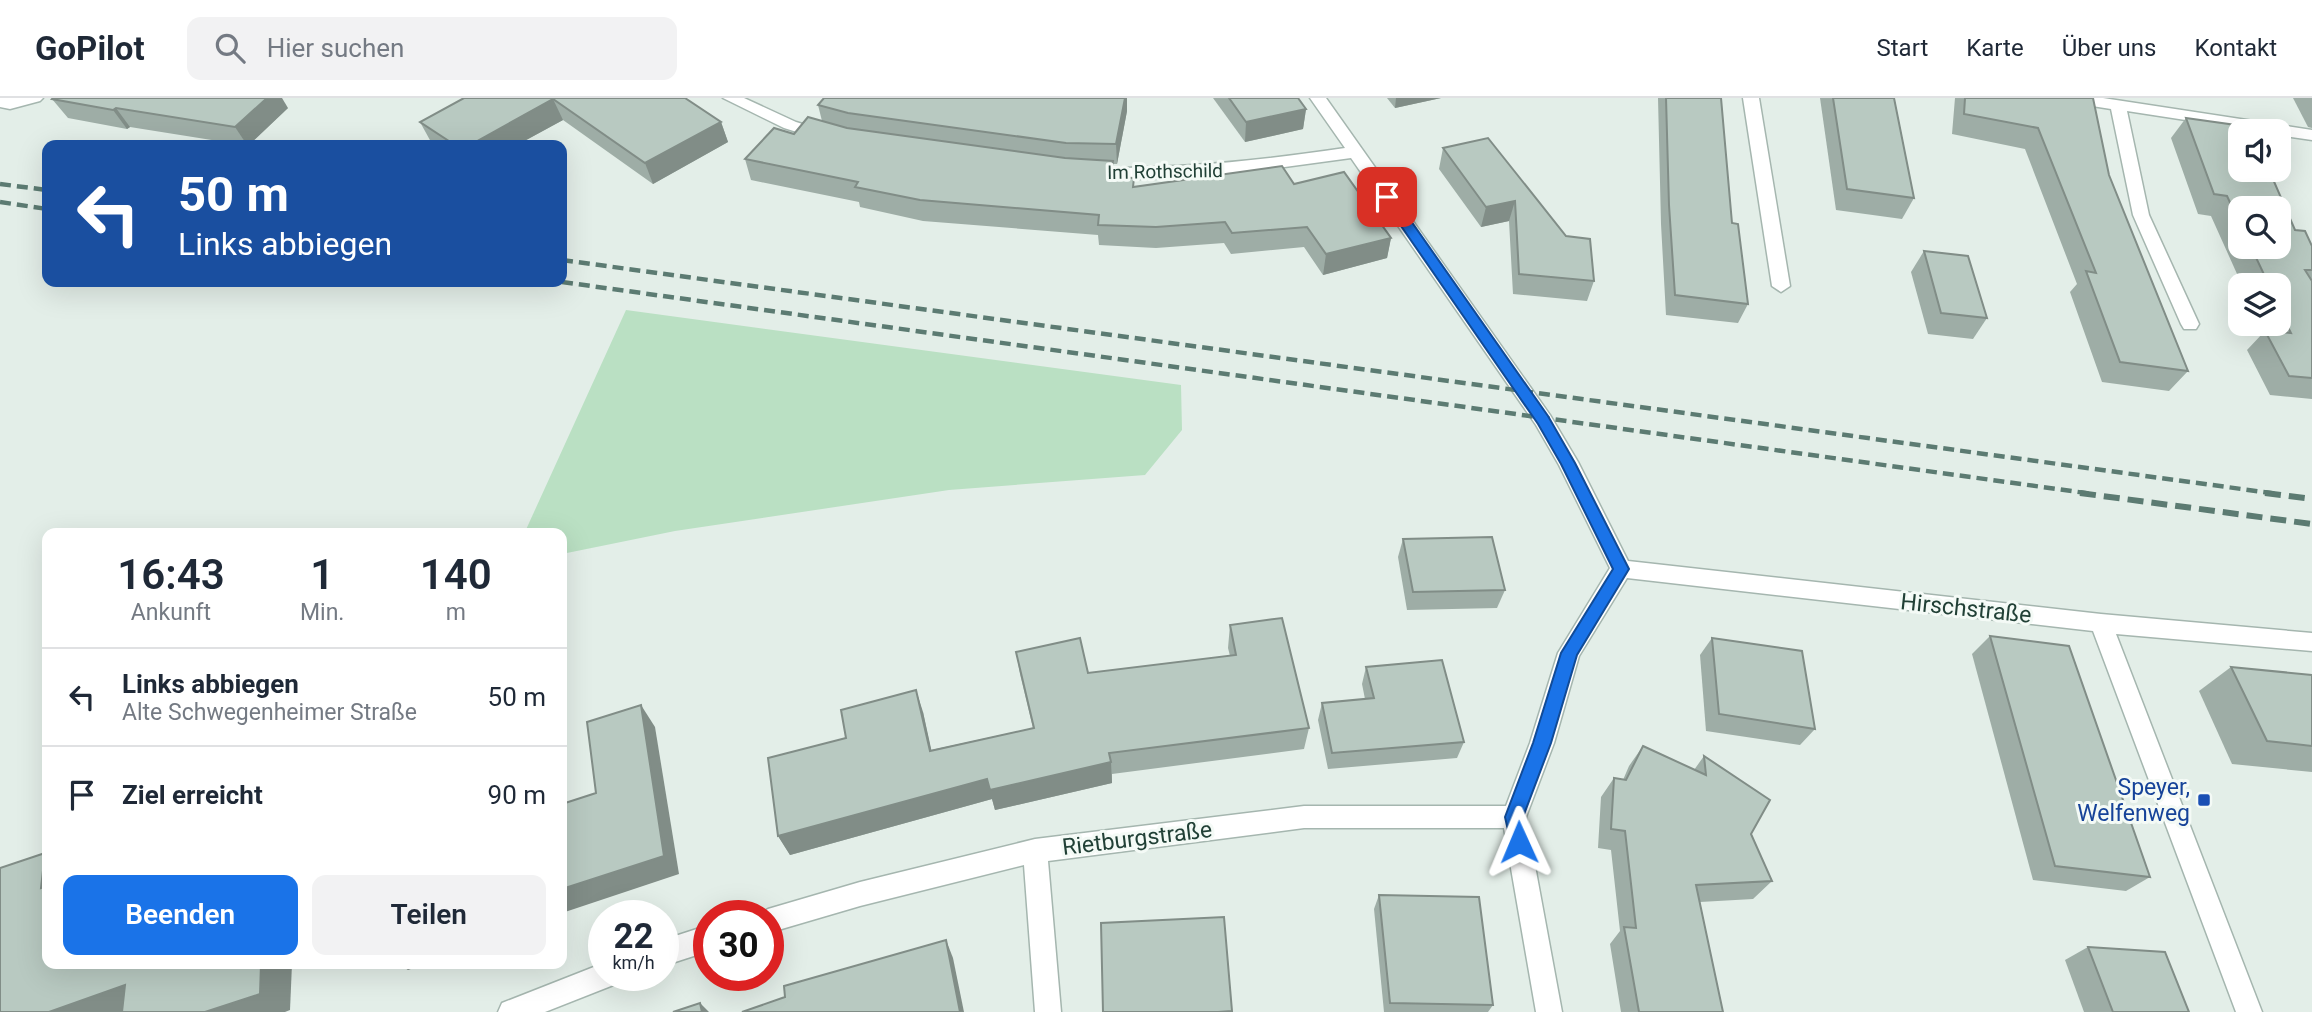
<!DOCTYPE html>
<html lang="de">
<head>
<meta charset="utf-8">
<style>
  body { margin:0; font-family:Roboto,sans-serif; background:#f2f2f3; color:#1f2937; height:100vh; display:flex; flex-direction:column; font-size:26px; white-space:nowrap }
  * { box-sizing:border-box; margin:0 }
  p { font-size:23px; color:#747a83 }
  .icon { flex:none; width:38px; height:38px; fill:none; stroke:currentColor; stroke-width:2; stroke-linecap:round; stroke-linejoin:round }
  .map { position:relative; flex:1; overflow:hidden }
  .drawer { position:absolute; left:42px; top:430px; width:525px; height:441px; display:flex; flex-direction:column; background:#fff; border-radius:14px; box-shadow:0 7px 28px #0002 }
  .drawer>* { flex:none }
  .guide { position:absolute; left:42px; top:42px; width:525px; height:147px; border-radius:14px; box-shadow:0 7px 28px #0002; background:#1a4fa0; color:#fff; overflow:hidden }
  .controls { position:absolute; left:2228px; top:21px; display:grid; gap:14px }
  .controls a { display:grid; place-items:center; width:63px; height:63px; border-radius:14px; background:#fff; box-shadow:0 7px 28px #0002; font-size:35px }
  .speed { position:absolute; left:588px; top:802px; display:flex; gap:14px; font-size:35px; font-weight:700; text-align:center }
  .speed>* { display:grid; place-content:center; width:91px; height:91px; border-radius:50%; background:#fff; box-shadow:0 7px 28px #0002; line-height:1 }
  .speed small { font-size:18px; font-weight:400 }
  .speed .limit { border:10px solid #d22; background:#fff; color:#111 }
  .pin { position:absolute; display:grid; place-items:center; width:60px; height:60px; color:#fff; margin:-30px; border-radius:14px; box-shadow:0 4px 10px #0006 }
  .me { position:absolute; width:77px; margin:-38px; rotate:359deg; stroke-linejoin:round; filter:drop-shadow(0 0 5px #0008) }
  .turn { display:flex; align-items:center; gap:24px; height:147px; padding:0 21px; font-size:32px }
  .turn .icon { width:91px; height:91px; stroke-width:2.5 }
  .turn b { display:block; font-size:49px; line-height:60px }
  .eta { display:flex; justify-content:space-evenly; align-items:center; height:119px; text-align:center }
  .eta b { font-size:42px; font-weight:600; line-height:49px }
  .action { display:flex; gap:14px; margin-top:auto; padding:14px 21px }
  .action a { flex:1; height:80px; border-radius:14px; background:#1a73e8; color:#fff; font-size:28px; font-weight:600; line-height:80px; text-align:center }
  .action a+a { background:#f2f2f3; color:#1f2937 }
  ul { padding:0; list-style:none }
  li { display:flex; align-items:center; gap:21px; height:98px; padding:0 21px; border-top:2px solid #e0e1e3 }
  li div { flex:1 }
  li b { display:block; font-size:26px }
  li em { font-style:normal }
  header { display:flex; align-items:center; gap:42px; box-sizing:border-box; height:98px; padding:0 35px; background:#fff; border-bottom:2px solid #e0e1e3 }
  header strong { font-size:33px }
  nav { display:flex; gap:38px; margin-inline-start:auto; font-size:24px }
  .search { width:490px; height:63px; background:#f2f2f3; display:flex; align-items:center; gap:18px; box-sizing:border-box; padding:0 24px; border-radius:14px; color:#747a83; font-size:26px }
  .map>svg:first-child { display:block }
  .green { fill:#bae0c3 }
  .lines { fill:none; stroke-linecap:round; stroke-linejoin:round }
  .service-casing { stroke:#a5b6af; stroke-width:3 }
  .minor-casing { stroke:#a5b6af; stroke-width:3 }
  .service { fill:#fff; fill-rule:evenodd }
  .minor { fill:#fff; fill-rule:evenodd }
  .rail-far1 { stroke:#5c7b72; stroke-width:4.5; stroke-dasharray:11 6; stroke-linecap:butt }
  .rail { stroke:#5c7b72; stroke-width:6; stroke-dasharray:16 8; stroke-linecap:butt }
  .wall { fill:#9eada6; fill-rule:evenodd }
  .shaded-wall { fill:#818d87 }
  .building { fill:#b8c9c1; stroke:#818d87; stroke-width:2 }
  .route { fill:#1a73e8; stroke:#114b97; stroke-width:2 }
  .transit-dot { fill:#1a4fb4; stroke:#f4faf6; stroke-width:2.5 }
  .labels { text-anchor:middle; stroke-width:6; stroke-linejoin:round; paint-order:stroke }
  .far-street-label { font-size:19px; fill:#214036; stroke:#f4faf6 }
  .street-label { font-size:23px; fill:#214036; stroke:#f4faf6 }
  .transit-label { font-size:23px; fill:#164399; stroke:#f4faf6; text-anchor:end }
</style>
</head>
<body>
<header>
<strong>GoPilot</strong>
<div class="search"><svg class="icon" aria-label="search" viewBox="0 0 24 24"><circle cx="10" cy="10" r="6"/><path d="M15 15l6 6"/></svg>Hier suchen</div>
<nav><a>Start</a><a>Karte</a><a>Über uns</a><a>Kontakt</a></nav>
</header>
<div class="map">
<svg width="2312" height="914" viewBox="0 0 2312 914">
  <rect width="100%" height="100%" fill="#e3eee8"/>
  <polygon class="green" points="626,212 1181,287 1182,332 1145,377 949,392 675,433 562,456 562,436 524,436"/>
  <g class="lines">
    <g class="service-casing">
      <polygon id="service" points="0,0 43,0 40,3 10,11 0,9"/>
    </g>
    <g class="minor-casing">
      <g id="minor">
        <polygon points="723,0 744,0 796,24 832,35 834,38 826,43 784,30"/>
        <path d="M 1310,0 L 1326,0 L 1550,317 L 1578,364 L 1628,463 L 2101,516 L 2312,535 L 2312,553 L 2116,536 L 2262,914 L 2236,914 L 2093,533 L 1627,480 L 1579,558 L 1554,645 L 1526,719 L 1562,914 L 1536,914 L 1504,730 L 1304,730 L 1048,763 L 1061,914 L 1035,914 L 1024,767 L 860,808 L 768,835 L 768,817 L 758,817 L 768,811 L 860,784 L 1035,741 L 1304,708 L 1506,708 L 1530,645 L 1558,555 L 1610,470 L 1559,367 L 1536,327 L 1351,60 L 1233,76 L 1150,81 L 1086,80 L 1078,75 L 1086,70 C 1176,71 1257,63 1345,50 Z"/>
        <polygon points="1743,0 1759,0 1790,188 1781,194 1772,188"/>
        <polygon points="2065,0 2103,0 2312,32 2312,42 2278,37 2278,33 2257,33 2127,13 2149,117 2199,226 2196,231 2184,231 2181,226 2133,117 2111,11 2073,5"/>
        <polygon points="709,827 709,853 663,868 663,842"/>
        <polygon points="604,865 604,877 620,877 616,886 545,914 498,914 502,905"/>
      </g>
    </g>
    <use href="#service" class="service"/>
    <use href="#minor" class="minor"/>
    <g class="rail-far1">
      <polyline points="0,86 47,92"/>
      <polyline points="0,104 47,111"/>
      <polyline points="562,162 2278,396"/>
      <polyline points="562,184 2093,396"/>
    </g>
    <g class="rail">
      <polyline points="2080,395 2312,426"/>
      <polyline points="2265,395 2312,401"/>
    </g>
  </g>
  <g class="wall">
    <polygon points="464,0 685,0 721,24 728,44 653,86 563,22 517,47 435,47 431,44 420,24"/>
    <polygon points="1213,0 1298,0 1306,11 1303,31 1245,44"/>
    <polygon points="1387,0 1441,0 1395,10"/>
    <polygon points="1658,0 1721,0 1732,125 1748,206 1738,225 1666,217 1661,126"/>
    <polygon points="1820,0 1894,0 1914,100 1902,121 1836,112"/>
    <polygon points="1955,0 2093,0 2109,77 2188,273 2169,293 2102,284 2070,194 2077,186 2025,51 1952,36"/>
    <polygon points="2293,0 2312,0 2312,30 2308,29"/>
    <polygon points="52,1 288,10 249,47 243,47 130,29 127,31 68,20"/>
    <polygon points="818,7 1127,13 1117,66 1113,66 1113,79 1134,88 1294,86 1391,140 1387,160 1323,177 1304,149 1231,156 1224,145 1156,150 1099,147 1098,137 923,123 860,109 859,104 751,82 745,61 794,36 822,23"/>
    <path d="M 2186,20 L 2312,148 L 2312,301 L 2270,297 L 2247,252 L 2263,235 L 2259,226 L 2278,226 L 2278,187 L 2242,187 L 2211,118 L 2198,116 L 2171,40 ZM 2240,110 L 2278,149 L 2240,149 Z"/>
    <polygon points="1443,50 1566,138 1594,183 1587,203 1513,196 1509,123 1481,129 1439,71"/>
    <polygon points="1924,153 1987,220 1973,241 1928,236 1911,174"/>
    <polygon points="1403,441 1505,492 1497,510 1407,512 1398,459"/>
    <polygon points="1230,527 1309,630 1304,651 1112,676 1112,685 995,712 992,701 790,757 778,738 846,640 923,614 931,652 1033,630 1020,576 1016,554 1088,575 1230,558 1228,550"/>
    <polygon points="1990,538 2150,779 2126,793 2033,782 1972,556"/>
    <polygon points="1712,540 1815,631 1800,647 1706,633 1700,557"/>
    <polygon points="1366,569 1464,644 1457,660 1328,671 1318,622 1322,605 1365,601 1362,586"/>
    <polygon points="2231,569 2312,577 2312,674 2232,666 2199,593"/>
    <polygon points="1643,648 1694,672 1704,658 1751,736 1772,783 1753,801 1700,804 1723,914 1621,914 1610,846 1620,833 1611,752 1598,750 1601,699 1614,680 1623,682 1629,668"/>
    <polygon points="1379,797 1493,907 1488,914 1384,914 1374,811"/>
    <polygon points="2088,849 2189,914 2084,914 2065,862"/>
  </g>
  <g class="shaded-wall">
    <polygon points="267,0 282,0 288,10 249,47 247,47 235,29"/>
    <polygon points="1125,0 1127,0 1127,13 1117,66 1116,46"/>
    <polygon points="1396,0 1441,0 1395,10"/>
    <polygon points="553,1 563,22 517,47 470,47"/>
    <polygon points="116,10 130,29 127,31 113,12"/>
    <polygon points="1306,11 1303,31 1245,44 1246,24"/>
    <polygon points="721,24 728,44 653,86 645,65"/>
    <polygon points="1113,63 1113,83 1110,79"/>
    <polygon points="1515,103 1509,123 1481,129 1486,109"/>
    <polygon points="1391,140 1387,160 1323,177 1326,156"/>
    <polygon points="916,592 923,614 936,673 930,653"/>
    <polygon points="641,607 655,629 679,776 562,815 562,791"/>
    <polygon points="1111,664 1112,685 995,712 992,701 790,757 778,738 987,681"/>
    <polygon points="45,755 47,756 47,794 41,790"/>
    <polygon points="946,842 953,860 964,914 960,914"/>
    <polygon points="261,866 292,866 290,912 285,914 205,914"/>
    <polygon points="399,866 425,866 408,872"/>
    <polygon points="125,887 130,914 49,914"/>
    <polygon points="700,905 709,914 702,914"/>
  </g>
  <g class="building">
    <polygon points="53,0 267,0 235,29 116,10 113,12 52,1"/>
    <polygon points="464,0 685,0 721,24 645,65 553,1 470,47 455,47 420,24"/>
    <polygon points="824,0 1125,0 1116,46 1066,45 848,15 818,7"/>
    <polygon points="1229,0 1298,0 1306,11 1246,24"/>
    <polygon points="1666,0 1721,0 1732,125 1738,126 1748,206 1675,197 1669,107"/>
    <polygon points="1833,0 1894,0 1914,100 1847,91"/>
    <polygon points="1965,0 2093,0 2109,77 2188,273 2120,264 2086,173 2096,175 2038,30 1964,16"/>
    <polygon points="808,19 847,30 1065,60 1113,63 1110,79 1134,80 1133,89 1282,68 1294,86 1344,74 1391,140 1326,156 1307,129 1232,135 1225,124 1156,129 1098,127 1099,117 920,102 855,89 858,84 745,61 774,30 794,36"/>
    <polygon points="2186,20 2250,29 2252,33 2240,33 2240,72 2269,72 2295,132 2305,133 2312,148 2312,172 2305,172 2312,183 2312,280 2289,278 2265,233 2291,235 2278,209 2278,187 2269,187 2251,149 2278,149 2278,110 2240,110 2240,126 2227,98 2214,96"/>
    <polygon points="1488,40 1566,138 1590,141 1594,183 1519,176 1515,103 1486,109 1443,50"/>
    <polygon points="1924,153 1968,158 1987,220 1941,215"/>
    <polygon points="1492,439 1505,492 1413,494 1403,441"/>
    <polygon points="1282,520 1309,630 1109,655 1111,664 990,692 987,681 778,738 768,660 846,640 841,612 916,592 930,653 1034,630 1016,554 1080,540 1088,575 1236,557 1230,527"/>
    <polygon points="1990,538 2069,548 2150,779 2055,768"/>
    <polygon points="1712,540 1802,553 1815,631 1719,616"/>
    <polygon points="1442,562 1464,644 1332,655 1322,605 1374,600 1366,569"/>
    <polygon points="2231,569 2312,577 2312,648 2267,643"/>
    <polygon points="641,607 664,758 562,791 562,706 596,695 587,624"/>
    <polygon points="1643,648 1706,677 1704,658 1770,702 1751,736 1772,783 1696,787 1723,914 1639,914 1624,829 1636,830 1625,733 1611,731 1614,680 1626,682"/>
    <polygon points="45,755 41,790 47,788 47,866 261,866 260,896 205,914 122,914 125,887 49,914 0,914 0,770"/>
    <polygon points="1379,797 1479,799 1493,907 1390,905"/>
    <polygon points="1224,819 1232,913 1218,914 1103,914 1101,825"/>
    <polygon points="946,842 960,914 742,914 785,899 784,888"/>
    <polygon points="2088,849 2165,854 2189,914 2113,914"/>
    <polygon points="700,905 702,914 673,914"/>
  </g>
  <polygon class="route" points="1387,95 1392,96 1548,318 1575,365 1629,471 1577,557 1551,645 1523,719 1528,744 1525,750 1519,753 1512,750 1505,719 1533,645 1561,555 1613,471 1561,366 1538,326 1383,102 1383,96"/>
  <rect class="transit-dot" x="2197" y="695" width="14" height="14" rx="3.5"/>
  <g class="labels">
    <g class="far-street-label">
      <text transform="translate(1165 73) rotate(-1)" y="7">Im Rothschild</text>
    </g>
    <g class="street-label">
      <text transform="translate(1966 510) rotate(6)" y="8">Hirschstraße</text>
      <text transform="translate(1137 740) rotate(-7)" y="8">Rietburgstraße</text>
    </g>
    <g class="transit-label">
      <text x="2190" y="697">Speyer,<tspan x="2190" dy="26">Welfenweg</tspan></text>
    </g>
  </g>
</svg>
<div class="controls">
<a><svg class="icon" aria-label="sound" viewBox="0 0 24 24"><path d="M4 9h4l5-4v14l-5-4H4zM17 9q2 3 0 6"/></svg></a>
<a><svg class="icon" aria-label="search" viewBox="0 0 24 24"><circle cx="10" cy="10" r="6"/><path d="M15 15l6 6"/></svg></a>
<a><svg class="icon" aria-label="layers" viewBox="0 0 24 24"><path d="M12 4l9 5-9 5-9-5zM3 14l9 5 9-5"/></svg></a>
</div>
<div class="speed"><div>22<small>km/h</small></div><div class="limit">30</div></div>
<div class="pin" style="left:1387px;top:99px;background:#d93025"><svg class="icon" aria-label="arrive" viewBox="0 0 24 24"><path d="M6 21V4h12l-3 4 3 4H6"/></svg></div>
<svg class="me" style="left:1519px;top:744px" viewBox="-20 -20 40 40"><path d="M0-17L14 15 0 8-14 15z" fill="#1a73e8" stroke="#fff" stroke-width="4"/></svg>
<div class="guide">
<div class="turn"><svg class="icon" aria-label="left" viewBox="0 0 24 24"><path d="M17 20v-9H6M10 6l-5 5 5 5"/></svg><div><b>50 m</b>Links abbiegen</div></div>
</div>
<section class="drawer">
<div class="eta">
<div><b>16:43</b><p>Ankunft</p></div>
<div><b>1</b><p>Min.</p></div>
<div><b>140</b><p>m</p></div>
</div>
<ul>
<li><svg class="icon" aria-label="left" viewBox="0 0 24 24"><path d="M17 20v-9H6M10 6l-5 5 5 5"/></svg><div><b>Links abbiegen</b><p>Alte Schwegenheimer Straße</p></div><em>50 m</em></li>
<li><svg class="icon" aria-label="arrive" viewBox="0 0 24 24"><path d="M6 21V4h12l-3 4 3 4H6"/></svg><div><b>Ziel erreicht</b></div><em>90 m</em></li>
</ul>
<div class="action"><a>Beenden</a><a>Teilen</a></div>
</section>
</div>
</body>
</html>
